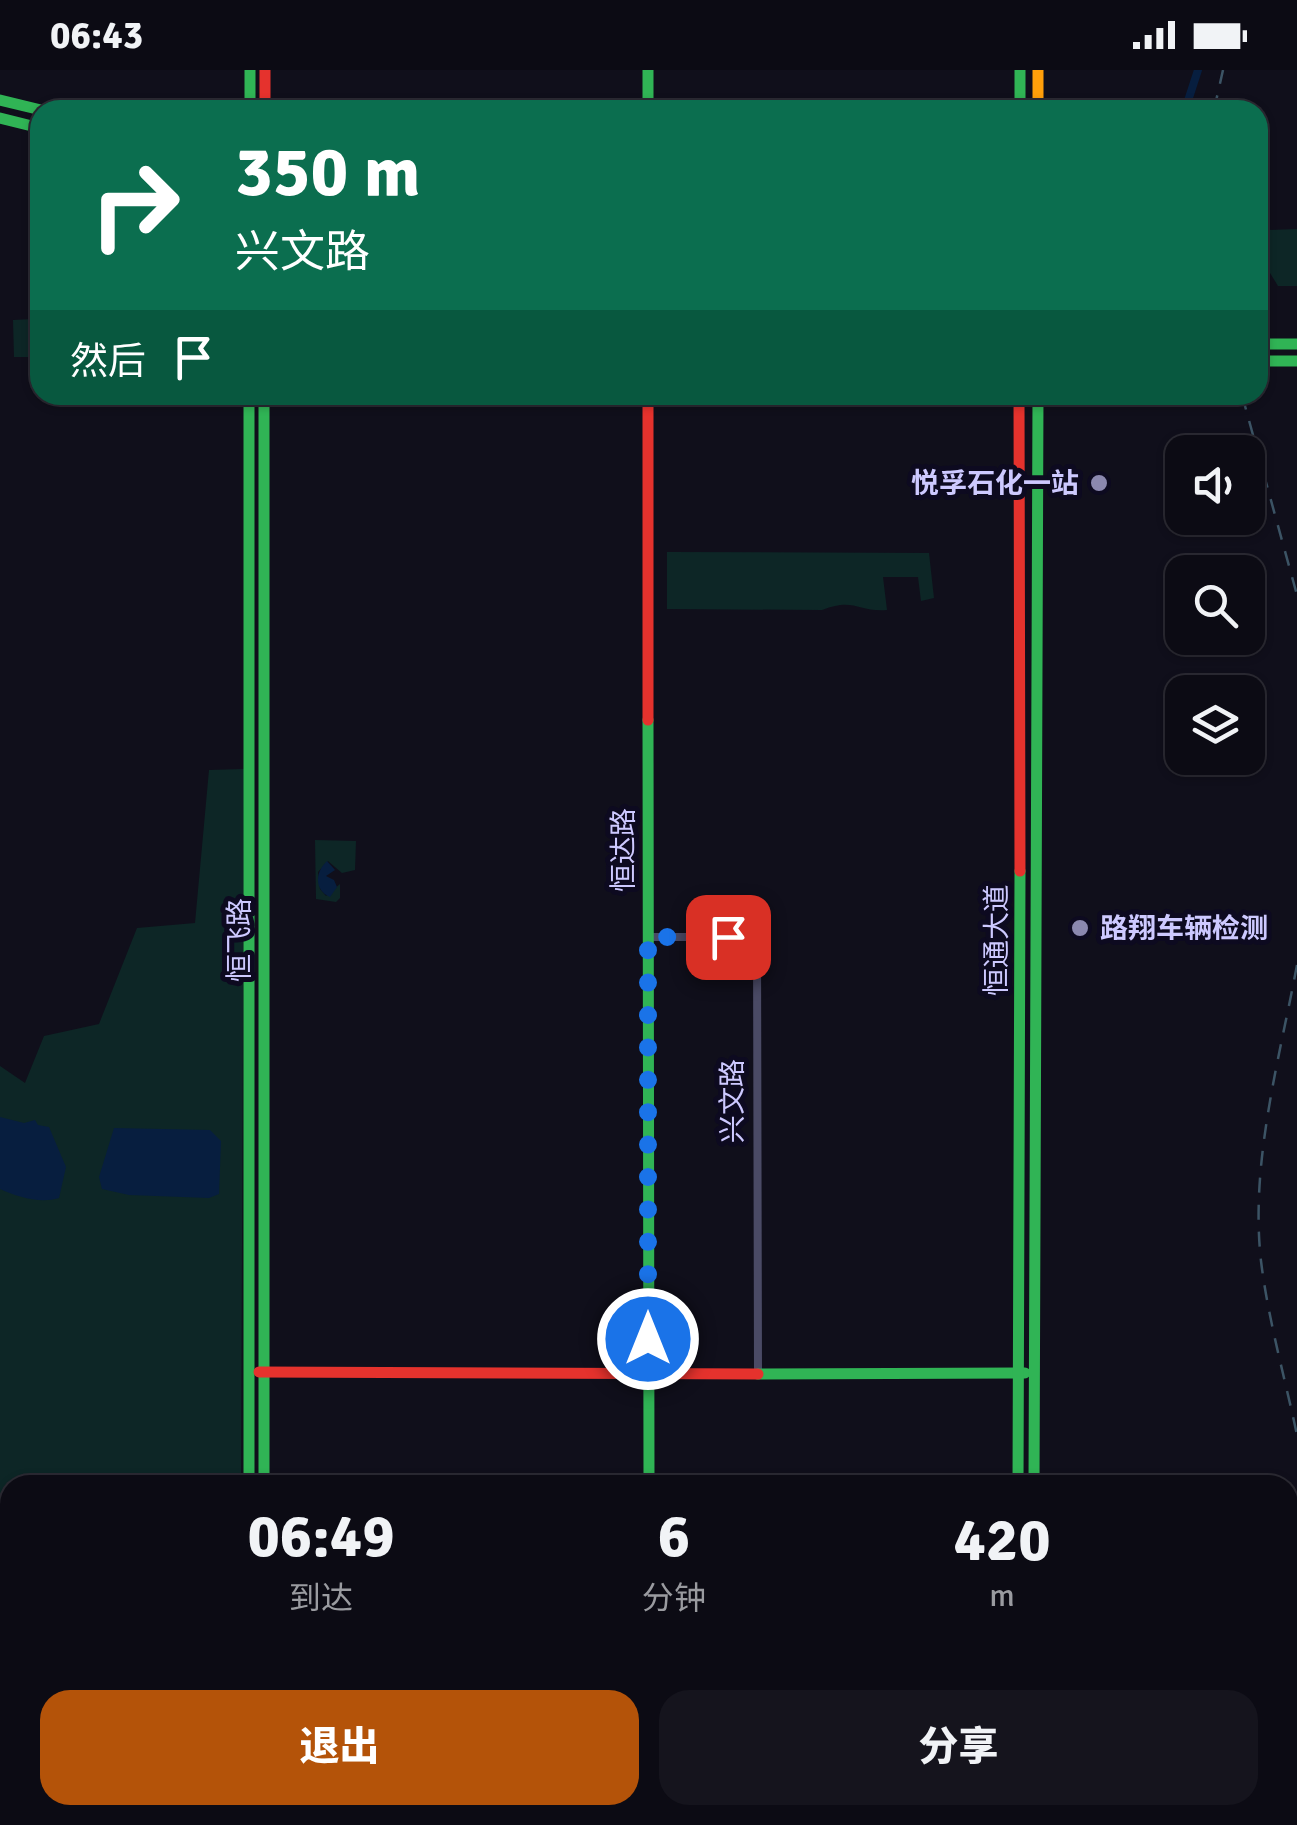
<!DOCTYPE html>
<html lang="zh">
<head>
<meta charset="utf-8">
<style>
  body { margin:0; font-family:Signika,"Noto Sans SC",sans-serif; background:#15141d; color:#f1f3f6; height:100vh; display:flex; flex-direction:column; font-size:38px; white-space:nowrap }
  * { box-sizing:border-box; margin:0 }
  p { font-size:32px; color:#9a9ba0 }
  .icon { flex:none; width:55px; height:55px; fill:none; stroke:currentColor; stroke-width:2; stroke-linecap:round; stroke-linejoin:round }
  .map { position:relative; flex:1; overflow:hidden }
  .sheet { position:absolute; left:0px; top:1405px; width:1298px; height:350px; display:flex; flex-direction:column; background:#0c0b14; border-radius:30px 30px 0 0; box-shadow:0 2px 8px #0004,0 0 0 2px #2c2b34 }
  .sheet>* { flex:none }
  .guide { position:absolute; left:30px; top:30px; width:1238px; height:305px; border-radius:30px; box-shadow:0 2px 8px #0004,0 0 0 2px #2c2b34; background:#0b6e4f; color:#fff; overflow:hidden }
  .controls { position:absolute; left:1165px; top:365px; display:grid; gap:20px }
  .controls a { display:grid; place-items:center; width:100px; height:100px; border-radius:20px; background:#0c0b14; box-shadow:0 2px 8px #0004,0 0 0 2px #2c2b34; font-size:50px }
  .pin { position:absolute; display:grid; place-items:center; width:85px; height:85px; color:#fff; margin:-42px; border-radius:20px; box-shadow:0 5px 15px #0006 }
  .me { position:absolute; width:110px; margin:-55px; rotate:0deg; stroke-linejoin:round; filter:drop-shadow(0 0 8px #0008) }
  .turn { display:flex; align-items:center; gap:35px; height:210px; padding:0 40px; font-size:45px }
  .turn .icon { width:130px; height:130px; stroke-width:2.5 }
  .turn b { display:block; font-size:70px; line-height:85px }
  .then { display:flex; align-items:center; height:95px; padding:0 40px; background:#0003; gap:20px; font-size:38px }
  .eta { display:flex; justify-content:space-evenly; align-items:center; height:170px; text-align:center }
  .eta b { font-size:60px; font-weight:800; line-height:70px }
  .action { display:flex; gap:20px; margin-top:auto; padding:20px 40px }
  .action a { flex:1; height:115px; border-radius:30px; background:#b45309; color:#fff; font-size:40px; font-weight:800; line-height:115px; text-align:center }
  .action a+a { background:#15141d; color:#f1f3f6 }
  .status { display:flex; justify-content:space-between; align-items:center; height:70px; padding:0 50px; background:#0c0b14; direction:ltr }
  .status svg { height:28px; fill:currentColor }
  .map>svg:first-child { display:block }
  .green { fill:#0d2626 }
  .water { fill:#071e3f }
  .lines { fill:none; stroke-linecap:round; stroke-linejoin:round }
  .canal { stroke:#071e3f; stroke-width:8 }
  .street { stroke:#4a4a65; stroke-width:8 }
  .fast { stroke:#30b455; stroke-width:11 }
  .slow { stroke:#ff9f0a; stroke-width:11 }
  .jam { stroke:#e5322d; stroke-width:11 }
  .rail { stroke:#3c5465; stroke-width:2.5; stroke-dasharray:15 12; stroke-linecap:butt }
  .route { stroke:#1a73e8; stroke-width:18; stroke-dasharray:0 32.4 }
  .poi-dot { fill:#8b88af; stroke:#0d0a20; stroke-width:4 }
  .labels { text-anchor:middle; stroke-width:10; stroke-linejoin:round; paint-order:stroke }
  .poi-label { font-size:28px; font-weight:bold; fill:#cdc9ff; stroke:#0d0a20; text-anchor:end }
  .street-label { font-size:28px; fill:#cdc9ff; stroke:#0d0a20 }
</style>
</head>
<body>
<div class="status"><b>06:43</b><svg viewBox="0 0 49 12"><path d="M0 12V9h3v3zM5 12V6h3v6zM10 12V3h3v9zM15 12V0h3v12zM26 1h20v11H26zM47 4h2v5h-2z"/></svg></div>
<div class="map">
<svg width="1297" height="1755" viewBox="0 0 1297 1755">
  <rect width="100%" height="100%" fill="#100f1b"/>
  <g class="green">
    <polygon points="1297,159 1297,216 1278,216 1270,203 1268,160"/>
    <polygon points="34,249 34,287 14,287 13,250"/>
    <path d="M 667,482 L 929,483 L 934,528 L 921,531 L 918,507 L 883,507 L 887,540 C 857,542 854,527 822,540 L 667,539 Z"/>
    <polygon points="244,699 241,1415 10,1415 10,1650 0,1648 0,996 25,1013 44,966 99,954 137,858 195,853 209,700"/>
    <polygon points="315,770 356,771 355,800 342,803 328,791 318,802 320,819 326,826 340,814 340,828 336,832 316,829"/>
  </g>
  <g class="water">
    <path d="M 327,791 L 335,800 L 326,806 L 334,810 L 337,817 L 330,827 C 314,820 315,802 327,791 Z"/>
    <path d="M 0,1047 L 24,1053 L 35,1050 L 38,1055 L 49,1057 L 66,1097 L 59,1128 C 40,1134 18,1127 0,1119 Z"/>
    <polygon points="114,1058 210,1060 221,1071 219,1124 209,1128 129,1125 102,1119 99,1107"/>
    <polygon points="187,1745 281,1745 320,1755 236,1755"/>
    <polygon points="1111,1745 1153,1745 1148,1755 1116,1755"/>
    <polygon points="1170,1745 1212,1745 1208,1755 1174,1755"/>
  </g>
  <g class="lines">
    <polyline class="canal" points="1185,40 1198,0"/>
    <polyline class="street" points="648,867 757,867 758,1304"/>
    <g class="fast">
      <polyline points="250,0 250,40"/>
      <polyline points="648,0 648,40"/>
      <polyline points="1020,0 1020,40"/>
      <polyline points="0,30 41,40"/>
      <polyline points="0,48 40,58"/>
      <polyline points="1258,274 1297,274"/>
      <polyline points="1258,291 1297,291"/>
      <polyline points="249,325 249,1415"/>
      <polyline points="264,325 264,1415"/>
      <polyline points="648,650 649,1415"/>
      <polyline points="758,1304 1025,1303"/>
      <polyline points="1018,1415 1020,801"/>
      <polyline points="1034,1415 1038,325"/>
      <polyline points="0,1659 10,1661"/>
      <polyline points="650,1745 650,1755"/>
      <polyline points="1018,1745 1018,1755"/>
      <polyline points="1032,1745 1032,1755"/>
    </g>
    <g class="slow">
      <polyline points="1038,0 1038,40"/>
      <polyline points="266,1745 266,1755"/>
      <polyline points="453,1745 496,1755"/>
    </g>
    <g class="jam">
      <polyline points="265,0 265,40"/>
      <polyline points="648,325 648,650"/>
      <polyline points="1019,325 1020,801"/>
      <polyline points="259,1302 758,1304"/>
    </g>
    <g class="rail">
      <polyline points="1214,40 1223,0"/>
      <polyline points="1242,325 1297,525"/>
      <path d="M 1297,895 C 1279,991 1250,1093 1261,1191 C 1268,1249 1285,1308 1297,1365"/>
    </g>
  </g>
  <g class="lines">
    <polyline class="route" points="648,1269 648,867 728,867"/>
  </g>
  <g class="poi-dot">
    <circle cx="1099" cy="413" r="10"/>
    <circle cx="1080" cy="858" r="10"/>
  </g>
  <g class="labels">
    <g class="poi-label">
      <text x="1079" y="423">悦孚石化一站</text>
      <text x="1100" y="868" text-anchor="start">路翔车辆检测</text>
    </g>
    <g class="street-label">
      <text transform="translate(623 780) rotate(-90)" y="10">恒达路</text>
      <text transform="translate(239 870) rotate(-90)" y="10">恒飞路</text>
      <text transform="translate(996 870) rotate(-90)" y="10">恒通大道</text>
      <text transform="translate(732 1031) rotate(-90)" y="10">兴文路</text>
    </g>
  </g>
</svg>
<div class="controls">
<a><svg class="icon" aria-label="sound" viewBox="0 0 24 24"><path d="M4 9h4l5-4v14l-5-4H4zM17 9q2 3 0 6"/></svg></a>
<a><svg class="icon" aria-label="search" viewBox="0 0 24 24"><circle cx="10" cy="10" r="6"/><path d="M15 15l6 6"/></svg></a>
<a><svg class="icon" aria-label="layers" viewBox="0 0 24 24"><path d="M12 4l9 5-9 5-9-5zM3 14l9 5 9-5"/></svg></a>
</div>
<div class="pin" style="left:728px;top:867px;background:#d93025"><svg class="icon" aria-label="arrive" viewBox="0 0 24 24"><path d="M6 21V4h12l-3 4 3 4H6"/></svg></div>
<svg class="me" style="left:648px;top:1269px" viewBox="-20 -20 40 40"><circle r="17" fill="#1a73e8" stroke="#fff" stroke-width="3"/><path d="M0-11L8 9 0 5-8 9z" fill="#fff"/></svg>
<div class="guide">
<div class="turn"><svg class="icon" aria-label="right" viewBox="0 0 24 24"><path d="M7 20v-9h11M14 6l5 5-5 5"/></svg><div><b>350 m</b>兴文路</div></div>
<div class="then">然后<svg class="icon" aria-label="arrive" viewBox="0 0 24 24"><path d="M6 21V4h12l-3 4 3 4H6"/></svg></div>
</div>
<section class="sheet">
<div class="eta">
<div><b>06:49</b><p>到达</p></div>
<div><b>6</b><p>分钟</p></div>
<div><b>420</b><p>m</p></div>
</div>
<div class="action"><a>退出</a><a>分享</a></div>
</section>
</div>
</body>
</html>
